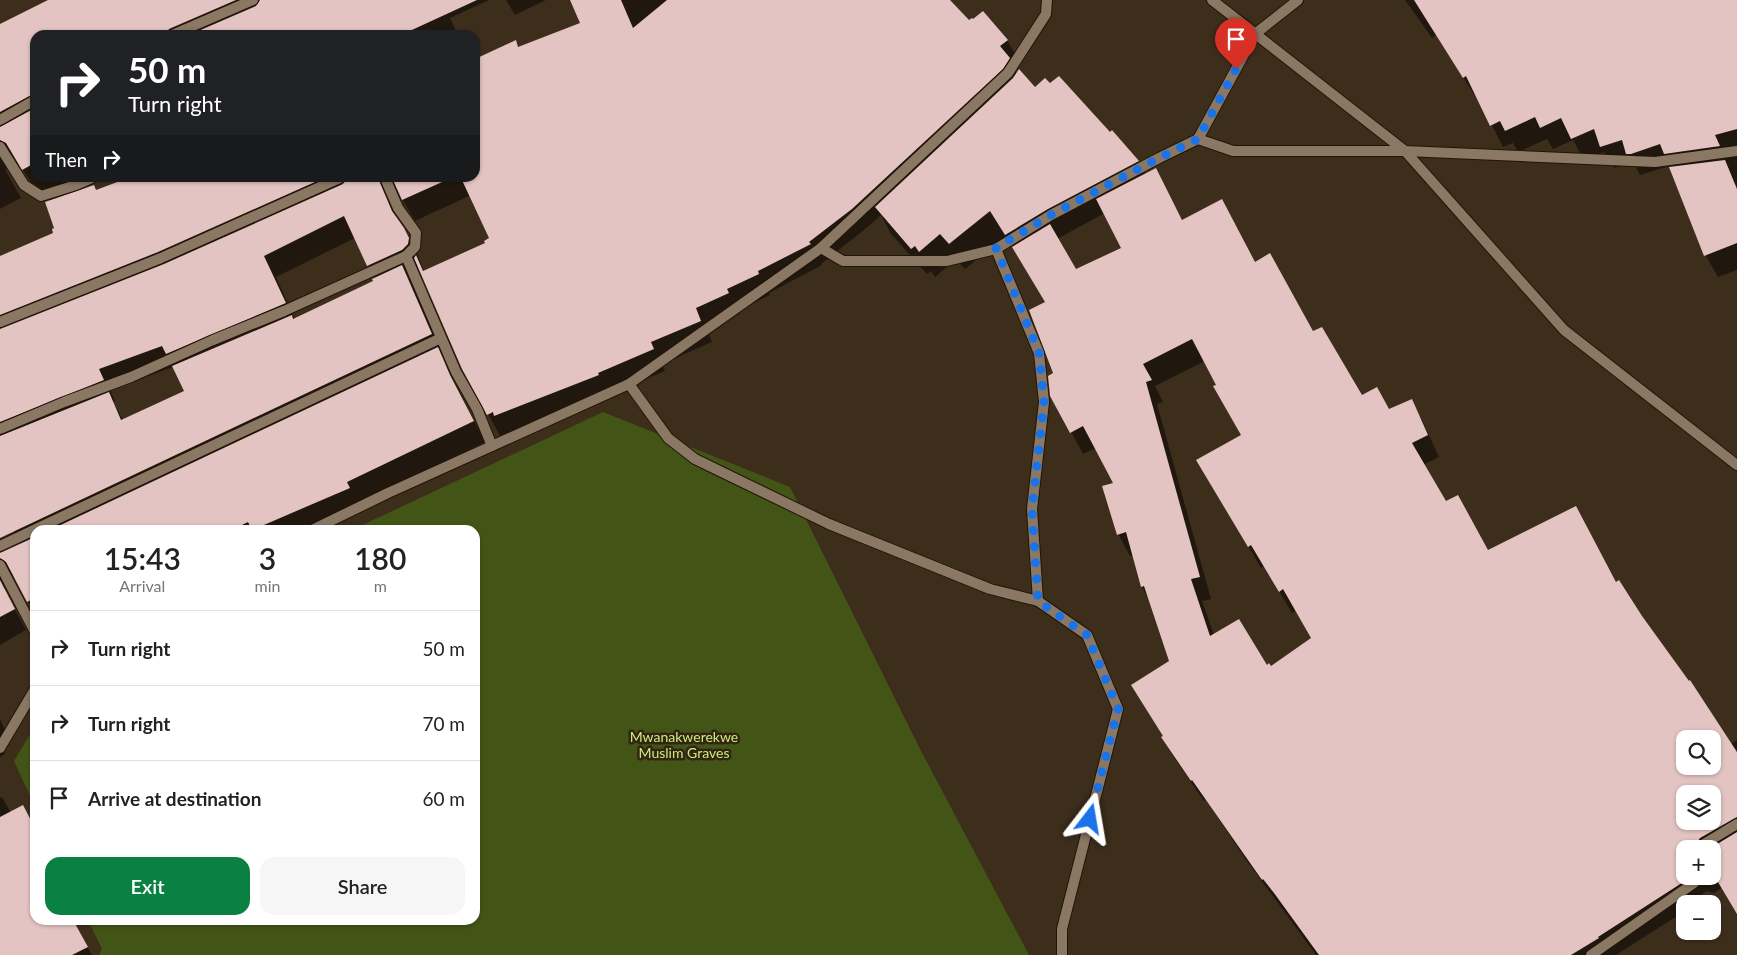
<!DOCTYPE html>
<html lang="en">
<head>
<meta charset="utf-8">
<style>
  body { margin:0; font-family:Lato,sans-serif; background:#f6f6f6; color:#222; height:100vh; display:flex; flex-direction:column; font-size:19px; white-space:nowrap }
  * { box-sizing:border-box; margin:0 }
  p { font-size:16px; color:#767676 }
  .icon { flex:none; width:28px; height:28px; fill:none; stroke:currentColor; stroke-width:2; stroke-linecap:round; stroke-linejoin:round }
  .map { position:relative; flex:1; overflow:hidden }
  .side { position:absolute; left:30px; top:525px; width:450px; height:400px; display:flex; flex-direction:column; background:#fff; border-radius:15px; box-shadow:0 1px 4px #0004 }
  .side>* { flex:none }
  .top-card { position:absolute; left:30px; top:30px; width:450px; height:152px; border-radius:15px; box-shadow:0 1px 4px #0004; background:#202124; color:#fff; overflow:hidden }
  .fabs { position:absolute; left:1676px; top:730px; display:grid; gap:10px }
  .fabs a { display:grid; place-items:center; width:45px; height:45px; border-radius:10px; background:#fff; box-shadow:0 1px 4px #0004; font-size:25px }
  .pin { position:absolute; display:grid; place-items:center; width:42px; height:42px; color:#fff; margin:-51px -21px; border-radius:50% 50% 50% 0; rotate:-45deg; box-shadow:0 0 5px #0007 }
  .pin .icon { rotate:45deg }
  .me { position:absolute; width:55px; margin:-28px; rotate:14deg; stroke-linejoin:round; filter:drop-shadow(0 0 4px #0008) }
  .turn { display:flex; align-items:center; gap:18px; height:105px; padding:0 15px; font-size:22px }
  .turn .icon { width:65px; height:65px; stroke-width:2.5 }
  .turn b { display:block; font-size:35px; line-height:42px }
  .then { display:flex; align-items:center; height:48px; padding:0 15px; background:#0003; gap:10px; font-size:19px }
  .eta { display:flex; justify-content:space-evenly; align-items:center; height:85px; text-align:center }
  .eta b { font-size:30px; font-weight:600; line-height:35px }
  .primary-button { display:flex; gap:10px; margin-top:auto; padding:10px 15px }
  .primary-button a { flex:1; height:58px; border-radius:15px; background:#0b8043; color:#fff; font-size:20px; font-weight:600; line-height:58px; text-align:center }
  .primary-button a+a { background:#f6f6f6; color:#222 }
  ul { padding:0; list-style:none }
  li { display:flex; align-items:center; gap:15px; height:75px; padding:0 15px; border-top:1px solid #e0e0e0 }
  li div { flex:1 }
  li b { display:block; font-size:19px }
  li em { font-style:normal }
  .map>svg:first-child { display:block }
  .green { fill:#435516 }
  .shadow { fill:#0007; fill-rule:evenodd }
  .building { fill:#e4c4c2; fill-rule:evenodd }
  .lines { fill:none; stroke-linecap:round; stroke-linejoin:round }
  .street-casing { stroke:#231505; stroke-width:12 }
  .street { stroke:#8a7864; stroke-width:10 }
  .route { stroke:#1a73e8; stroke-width:9; stroke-dasharray:0 16.2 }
  .labels { text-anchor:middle; stroke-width:5; stroke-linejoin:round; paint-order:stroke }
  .park-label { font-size:14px; fill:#c8ed79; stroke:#332413 }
</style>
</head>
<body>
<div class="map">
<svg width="1737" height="955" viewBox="0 0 1737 955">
  <rect width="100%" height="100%" fill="#3d2e1c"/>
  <g class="green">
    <polygon points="603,412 790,487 920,749 1029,955 99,955 102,949 88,920 475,920 475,530 352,530"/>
    <polygon points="35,726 35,806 14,761"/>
  </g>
  <g class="shadow">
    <path d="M 50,0 L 489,0 L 450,18 L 458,35 L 35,35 L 35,178 L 78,178 L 85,189 L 97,191 L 131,178 L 338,178 L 342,186 L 347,182 L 357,178 L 475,178 L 475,59 L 515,41 L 519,48 L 582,23 L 571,0 L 949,0 L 969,22 L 973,21 L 983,12 L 1007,40 L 1020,62 L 1013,66 L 1017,73 L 1035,89 L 1110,134 L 1138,161 L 1146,174 L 1155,169 L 1183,221 L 1255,263 L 1313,333 L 1361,397 L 1389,411 L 1411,401 L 1423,422 L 1439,457 L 1423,465 L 1445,503 L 1488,551 L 1576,508 L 1617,583 L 1731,744 L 1737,740 L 1737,912 L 1723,887 L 1714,893 L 1707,891 L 1703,893 L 1700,901 L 1695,904 L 1685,904 L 1685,911 L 1616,955 L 1316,955 L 1247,861 L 1206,800 L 1204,801 L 1175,759 L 1162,738 L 1164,737 L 1171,661 L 1150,601 L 1142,587 L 1133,555 L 1130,556 L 1118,534 L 1115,484 L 1096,448 L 1083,454 L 1052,395 L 1055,374 L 1046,303 L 1006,236 L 965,269 L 956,259 L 935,277 L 931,271 L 927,274 L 891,234 L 881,215 L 864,230 L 821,264 L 822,265 L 769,293 L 770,295 L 738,311 L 740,314 L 707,330 L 712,342 L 662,364 L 665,371 L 508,437 L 506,433 L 500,436 L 488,414 L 419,266 L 414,271 L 407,275 L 414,288 L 443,356 L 442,357 L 485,442 L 358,504 L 313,530 L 35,530 L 35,614 L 18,582 L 14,579 L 6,582 L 5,591 L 26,630 L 0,645 L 0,554 L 21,545 L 5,516 L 0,518 L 0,257 L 55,233 L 56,228 L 50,202 L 43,190 L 38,193 L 19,164 L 12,161 L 6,165 L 6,171 L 21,198 L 0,209 L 0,66 ZM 398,192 L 415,221 L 471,195 L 491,239 L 487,244 L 424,271 L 416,251 L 399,223 L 390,203 L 391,196 ZM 1105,213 L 1123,248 L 1076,270 L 1057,239 ZM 355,238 L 375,279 L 375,282 L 295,319 L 276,277 ZM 1205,361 L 1242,436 L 1198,461 L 1261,568 L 1264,566 L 1292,613 L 1296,610 L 1312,638 L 1271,668 L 1214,635 L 1202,601 L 1211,599 L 1157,404 L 1163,402 L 1155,386 ZM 173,367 L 185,392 L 123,420 L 113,402 L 115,401 L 110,390 ZM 1685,739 L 1712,739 L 1712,766 L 1685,766 ZM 1685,794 L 1712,794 L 1712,821 L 1685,821 ZM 1685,849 L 1712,849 L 1712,876 L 1685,876 Z"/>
    <polygon points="506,0 546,0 515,15"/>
    <polygon points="1405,0 1737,0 1737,270 1718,277 1706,256 1670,166 1640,175 1633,162 1614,168 1604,152 1584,160 1573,140 1553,149 1547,139 1518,152 1513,143 1503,147 1478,98 1477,99 1436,35 1432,38"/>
    <polygon points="0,719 7,734 0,737"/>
    <polygon points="0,744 5,754 0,757"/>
    <polygon points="2,797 11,813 35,828 35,920 72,920 92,955 0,955 0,798"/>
  </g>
  <g class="building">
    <polygon points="48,0 236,0 169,29 165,35 35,35 35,93 0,112 0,24"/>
    <polygon points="260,0 477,0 401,35 189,35 256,6"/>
    <polygon points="570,0 621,0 633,28 667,0 950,0 969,20 972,18 973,19 983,11 1008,40 1000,46 1010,58 1003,69 852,209 809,242 811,244 758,271 759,274 727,289 729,293 696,308 701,321 651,342 654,349 598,373 599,375 494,416 493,412 487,415 462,369 414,258 416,255 423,271 485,243 484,241 489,238 461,178 475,178 475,59 516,40 518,47 580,23"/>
    <polygon points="1414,0 1737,0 1737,129 1715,135 1720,146 1664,154 1660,144 1631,154 1626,154 1622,140 1600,147 1594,129 1571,139 1561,118 1540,128 1535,117 1505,131 1500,121 1490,126 1466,76 1463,78"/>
    <polygon points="1019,69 1035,87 1045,78 1050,83 1059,76 1110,132 1112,130 1139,161 1048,209 1005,235 990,211 949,244 940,234 919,252 915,246 911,249 875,207 1013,78"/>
    <polygon points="35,108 35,163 22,170 6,143 0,140 0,127"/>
    <polygon points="1725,160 1737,189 1737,243 1704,256 1669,167"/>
    <path d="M 1156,168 L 1182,220 L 1222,199 L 1255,262 L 1270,253 L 1313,331 L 1322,327 L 1362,395 L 1377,387 L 1389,409 L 1412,399 L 1428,435 L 1412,443 L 1446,501 L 1458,495 L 1488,550 L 1576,506 L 1616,582 L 1619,580 L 1642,616 L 1689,681 L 1690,680 L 1737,752 L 1737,817 L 1700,838 L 1693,849 L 1685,849 L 1685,876 L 1689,876 L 1688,879 L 1598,937 L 1599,938 L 1571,955 L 1319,955 L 1274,893 L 1263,879 L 1262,880 L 1192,780 L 1191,781 L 1161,737 L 1163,736 L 1131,685 L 1169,661 L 1144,586 L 1141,587 L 1126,532 L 1117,535 L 1102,486 L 1113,483 L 1083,426 L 1070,433 L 1050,396 L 1048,376 L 1053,373 L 1029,310 L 1045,302 L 1012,247 L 1050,224 L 1076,269 L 1121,248 L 1096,199 ZM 1192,339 L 1216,385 L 1213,386 L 1241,435 L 1196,460 L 1248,547 L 1251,545 L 1279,592 L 1283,589 L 1311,638 L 1271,666 L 1269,663 L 1267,665 L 1239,619 L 1210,636 L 1191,579 L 1200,577 L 1146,382 L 1152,380 L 1143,364 ZM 1685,739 L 1712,739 L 1712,766 L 1685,766 ZM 1685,794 L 1712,794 L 1712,821 L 1685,821 Z"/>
    <polygon points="128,178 324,178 158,252 0,315 0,256 53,233 52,229 54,228 45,202 94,185 96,190"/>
    <polygon points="347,178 378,178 392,211 404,228 409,238 408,244 402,250 367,266 344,216 264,256 286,303 166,354 162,346 99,369 104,380 0,422 0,329 164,264 343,184"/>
    <polygon points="392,178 451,178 402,200"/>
    <polygon points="402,265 432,334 0,538 0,436 109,392 121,420 184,391 172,366 292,315 293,319 373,281 372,279"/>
    <polygon points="438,347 450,375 474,421 347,482 350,488 252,530 248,522 232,530 50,530"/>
    <polygon points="35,537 35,598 27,602 6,562 0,558 0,553"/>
    <polygon points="0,580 15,609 0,617"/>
    <polygon points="23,805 35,828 35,920 73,920 88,947 72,955 0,955 0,817"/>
    <polygon points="1737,832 1737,914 1712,872 1712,849 1709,849"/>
  </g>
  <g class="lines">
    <g class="street-casing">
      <g id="street">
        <polyline points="1212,0 1405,151 1564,330 1737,465"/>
        <polyline points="172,35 253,0"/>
        <polyline points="0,120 35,100"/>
        <polyline points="1198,139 1255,34 1298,0"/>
        <polyline points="0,147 24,185 41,196 76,185 92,178"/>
        <polyline points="385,178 398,208 416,233 415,247 406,256"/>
        <polyline points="821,248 843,261 947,261 996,249 1051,215 1159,158 1198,139 1233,151 1405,151 1655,162 1737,151"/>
        <polyline points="996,249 1039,353 1044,402 1032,509 1038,601"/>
        <polyline points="0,322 161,258 340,178"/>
        <polyline points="629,384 668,438 695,459 829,524 990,589 1038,601 1087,635 1118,709 1062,929 1062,955"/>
        <polyline points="0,429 64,402 131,377 213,340 284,311 406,256 456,372 477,409 492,446"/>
        <polyline points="312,530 388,493 629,384 821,248 1008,73 1046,14 1047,0"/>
        <polyline points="0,546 441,338"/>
        <polyline points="0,565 35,632"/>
        <polyline points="0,748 35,689"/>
        <polyline points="1700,849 1704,844 1737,824"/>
        <polyline points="1591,955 1694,883 1696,876"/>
      </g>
    </g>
    <use href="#street" class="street"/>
  </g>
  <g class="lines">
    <polyline class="route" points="1090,819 1118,709 1087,635 1038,601 1032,510 1044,402 1039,353 996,248 1051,215 1159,158 1198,139 1236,69"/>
  </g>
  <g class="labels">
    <g class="park-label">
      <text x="684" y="742">Mwanakwerekwe<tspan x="684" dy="16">Muslim Graves</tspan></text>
    </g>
  </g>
</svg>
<div class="fabs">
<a><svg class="icon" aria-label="search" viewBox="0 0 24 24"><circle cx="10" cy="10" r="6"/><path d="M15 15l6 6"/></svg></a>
<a><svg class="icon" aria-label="layers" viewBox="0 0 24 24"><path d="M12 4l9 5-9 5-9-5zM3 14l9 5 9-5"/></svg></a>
<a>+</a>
<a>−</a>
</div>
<div class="pin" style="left:1236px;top:69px;background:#d93025"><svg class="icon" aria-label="arrive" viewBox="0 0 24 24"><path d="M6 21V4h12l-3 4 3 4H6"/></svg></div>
<svg class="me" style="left:1090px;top:819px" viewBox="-20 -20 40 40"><path d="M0-17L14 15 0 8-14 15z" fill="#1a73e8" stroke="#fff" stroke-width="4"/></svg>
<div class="top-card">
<div class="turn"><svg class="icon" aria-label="right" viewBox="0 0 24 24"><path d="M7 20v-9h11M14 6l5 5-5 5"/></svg><div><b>50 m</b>Turn right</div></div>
<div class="then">Then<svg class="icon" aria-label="right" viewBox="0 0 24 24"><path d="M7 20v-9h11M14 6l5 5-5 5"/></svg></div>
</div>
<section class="side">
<div class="eta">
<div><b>15:43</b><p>Arrival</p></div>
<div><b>3</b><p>min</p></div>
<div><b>180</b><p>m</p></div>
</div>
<ul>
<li><svg class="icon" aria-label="right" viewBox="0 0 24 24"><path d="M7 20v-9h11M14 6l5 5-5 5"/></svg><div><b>Turn right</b></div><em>50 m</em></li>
<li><svg class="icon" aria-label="right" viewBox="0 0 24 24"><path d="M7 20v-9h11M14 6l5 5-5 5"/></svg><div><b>Turn right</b></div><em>70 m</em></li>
<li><svg class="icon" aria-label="arrive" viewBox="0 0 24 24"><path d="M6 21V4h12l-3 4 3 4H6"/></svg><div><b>Arrive at destination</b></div><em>60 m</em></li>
</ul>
<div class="primary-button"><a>Exit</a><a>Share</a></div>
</section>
</div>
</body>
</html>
